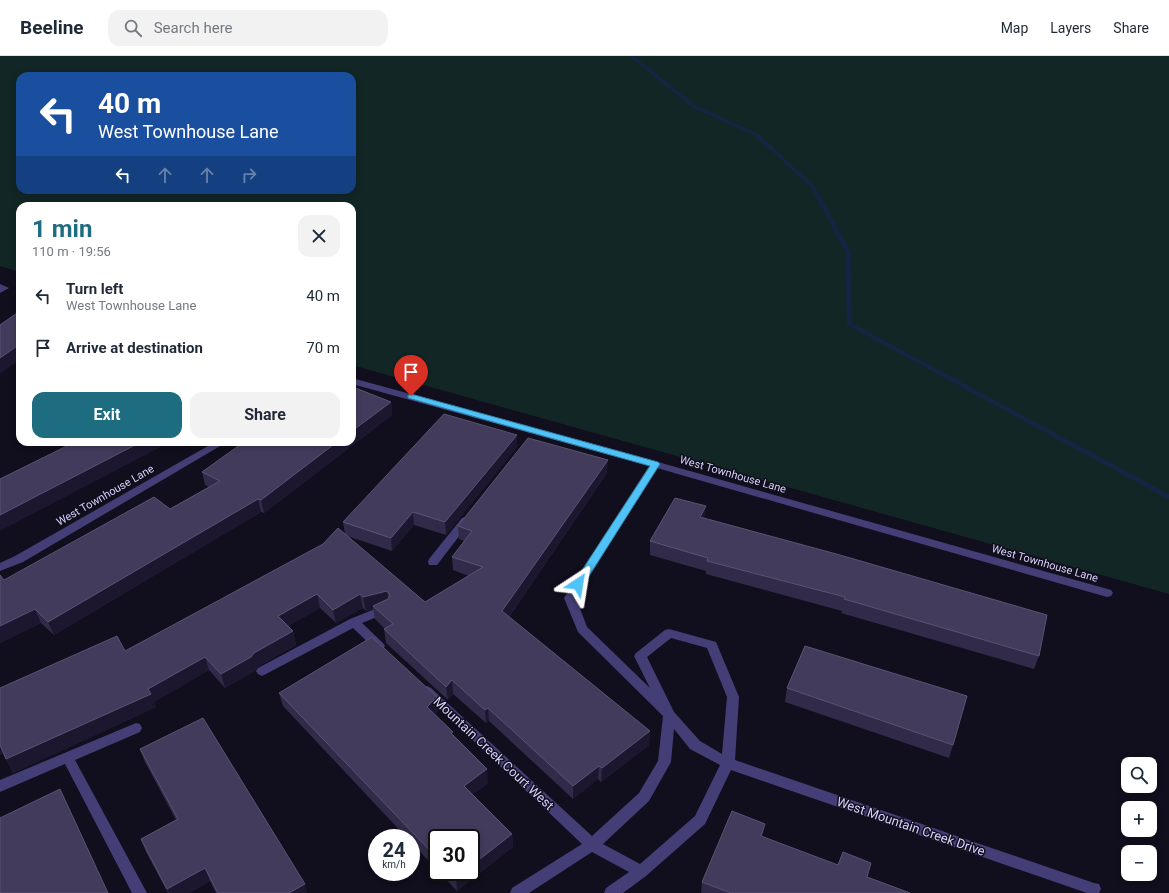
<!DOCTYPE html>
<html lang="en">
<head>
<meta charset="utf-8">
<style>
  body { margin:0; font-family:Roboto,sans-serif; background:#f2f2f3; color:#1f2937; height:100vh; display:flex; flex-direction:column; font-size:15px; white-space:nowrap }
  * { box-sizing:border-box; margin:0 }
  p { font-size:13px; color:#747a83 }
  .icon { flex:none; width:22px; height:22px; fill:none; stroke:currentColor; stroke-width:2; stroke-linecap:round; stroke-linejoin:round }
  .map { position:relative; flex:1; overflow:hidden }
  .side { position:absolute; left:16px; top:146px; width:340px; height:244px; display:flex; flex-direction:column; background:#fff; border-radius:12px; box-shadow:0 2px 6px #0003 }
  .side>* { flex:none }
  .top-card { position:absolute; left:16px; top:16px; width:340px; height:122px; border-radius:12px; box-shadow:0 2px 6px #0003; background:#1a4fa0; color:#fff; overflow:hidden }
  .controls { position:absolute; left:1121px; top:701px; display:grid; gap:8px }
  .controls a { display:grid; place-items:center; width:36px; height:36px; border-radius:8px; background:#fff; box-shadow:0 2px 6px #0003; font-size:20px }
  .speed { position:absolute; left:368px; top:773px; display:flex; gap:8px; font-size:20px; font-weight:700; text-align:center }
  .speed>* { display:grid; place-content:center; width:52px; height:52px; border-radius:50%; background:#fff; box-shadow:0 2px 6px #0003; line-height:1 }
  .speed small { font-size:10px; font-weight:400 }
  .speed .limit { border:2px solid #111; border-radius:6px; background:#fff; color:#111 }
  .pin { position:absolute; display:grid; place-items:center; width:34px; height:34px; color:#fff; margin:-41px -17px; border-radius:50% 50% 50% 0; rotate:-45deg; box-shadow:0 0 4px #0007 }
  .pin .icon { rotate:45deg }
  .me { position:absolute; width:44px; margin:-22px; rotate:33deg; stroke-linejoin:round; filter:drop-shadow(0 0 3px #0008) }
  .turn { display:flex; align-items:center; gap:14px; height:84px; padding:0 16px; font-size:18px }
  .turn .icon { width:52px; height:52px; stroke-width:2.5 }
  .turn b { display:block; font-size:28px; line-height:34px }
  .lanes { display:flex; align-items:center; height:38px; padding:0 16px; background:#0003; justify-content:center; gap:20px; direction:ltr }
  .lanes .off { opacity:.35 }
  .round { display:grid; place-items:center; flex:none; width:42px; height:42px; border-radius:12px; background:#f2f2f3 }
  .head { display:flex; align-items:center; justify-content:space-between; height:68px; padding:0 16px }
  h1 { font-size:24px; font-weight:700; line-height:30px; color:#1e6c80 }
  .action { display:flex; gap:8px; margin-top:auto; padding:8px 16px }
  .action a { flex:1; height:46px; border-radius:12px; background:#1e6c80; color:#fff; font-size:16px; font-weight:700; line-height:46px; text-align:center }
  .action a+a { background:#f2f2f3; color:#1f2937 }
  ul { padding:0; list-style:none }
  li { display:flex; align-items:center; gap:12px; height:52px; padding:0 16px }
  li div { flex:1 }
  li b { display:block; font-size:15px }
  li em { font-style:normal }
  header { display:flex; align-items:center; gap:24px; box-sizing:border-box; height:56px; padding:0 20px; background:#fff; border-bottom:1px solid #e0e1e3 }
  header strong { font-size:19px }
  nav { display:flex; gap:22px; margin-inline-start:auto; font-size:14px }
  .search { width:280px; height:36px; background:#f2f2f3; display:flex; align-items:center; gap:10px; box-sizing:border-box; padding:0 14px; border-radius:12px; color:#747a83; font-size:15px }
  .map>svg:first-child { display:block }
  .green { fill:#122626; fill-rule:evenodd }
  .lines { fill:none; stroke-linecap:round; stroke-linejoin:round }
  .stream { fill:#152441; fill-rule:evenodd }
  .lane { fill:#433f76; fill-rule:evenodd }
  .street { fill:#433f76; fill-rule:evenodd }
  .wall { fill:#312a48 }
  .shaded-wall { fill:#1c172f }
  .building { fill:#423b5b; stroke:#5a5374 }
  .route { fill:#4fc3f7; stroke:#337fa1 }
  .labels { text-anchor:middle; stroke-width:3; stroke-linejoin:round; paint-order:stroke }
  .street-label { font-size:11px; fill:#d7d0f9; stroke:#110e1d }
  .near-street-label { font-size:13px; fill:#d7d0f9; stroke:#110e1d }
</style>
</head>
<body>
<header>
<strong>Beeline</strong>
<div class="search"><svg class="icon" aria-label="search" viewBox="0 0 24 24"><circle cx="10" cy="10" r="6"/><path d="M15 15l6 6"/></svg>Search here</div>
<nav><a>Map</a><a>Layers</a><a>Share</a></nav>
</header>
<div class="map">
<svg width="1169" height="837" viewBox="0 0 1169 837">
  <rect width="100%" height="100%" fill="#110e1d"/>
  <path class="green" d="M 0,0 L 1169,0 L 1169,538 L 352,309 L 352,150 L 20,150 L 20,216 L 0,210 ZM 20,20 L 352,20 L 352,134 L 20,134 Z"/>
  <g class="lines">
    <polygon class="stream" points="629,0 634,0 697,50 759,78 815,130 851,196 852,267 1169,438 1169,444 847,269 845,196 811,132 755,80 693,52"/>
    <polygon class="lane" points="466,461 470,462 471,464 470,466 437,509 429,509 428,506 429,503 462,462"/>
    <g class="street">
      <polygon points="0,228 9,232 0,237"/>
      <path d="M 352,322 L 658,406 L 1111,534 L 1113,537 L 1111,540 L 1107,541 L 657,412 L 576,542 L 587,571 L 650,632 L 634,600 L 636,597 L 665,574 L 669,573 L 716,586 L 739,641 L 735,704 L 1094,827 L 1099,828 L 1101,833 L 1099,837 L 1087,837 L 731,714 L 705,768 L 646,820 L 623,837 L 604,837 L 606,832 L 629,816 L 592,796 L 529,837 L 510,837 L 512,832 L 582,788 L 421,635 L 423,632 L 427,630 L 431,632 L 592,780 L 639,737 L 658,705 L 663,660 L 578,576 L 564,542 L 649,410 L 352,328 ZM 671,582 L 707,592 L 727,641 L 722,698 L 700,685 L 674,656 L 647,601 ZM 674,673 L 690,693 L 720,709 L 695,760 L 640,808 L 603,788 L 649,745 L 671,706 Z"/>
      <polygon points="215,386 227,386 23,506 0,515 0,507 15,500"/>
      <polygon points="385,549 389,550 391,553 389,556 362,567 383,587 385,590 383,593 379,594 375,593 353,572 266,618 262,620 258,618 256,615 258,612 350,563"/>
      <polygon points="136,667 140,668 142,672 140,676 75,704 147,837 132,837 65,708 0,736 0,724"/>
    </g>
  </g>
  <g class="wall">
    <polygon points="391,346 392,359 264,457 261,456 54,579 41,567 0,587 0,519 4,524 170,453 209,431 205,429 202,416"/>
    <polygon points="517,391 446,479 414,469 392,495 347,480 425,546 469,520 453,514 452,501 464,485 459,483 458,470 607,417 509,561 650,675 649,689 601,726 598,723 573,743 489,665 486,667 453,638 448,644 386,587 384,573 385,573 375,563 373,553 366,555 363,552 336,567 320,552 288,570 293,575 296,589 257,611 255,615 225,632 209,614 154,646 156,651 13,717 3,697 0,699 0,632 125,595 345,478 343,466"/>
    <polygon points="705,462 1039,600 1034,613 841,557 842,555 706,518 706,515 650,499 650,485"/>
    <polygon points="787,632 953,689 949,702 785,646"/>
    <polygon points="279,637 437,641 438,654 435,658 453,679 488,727 472,739 512,778 513,791 457,835 439,816 471,816 437,782 437,814 411,786 411,782 407,782 283,650"/>
    <polygon points="140,693 307,837 216,837 210,825 189,837 168,837 146,796 141,783 176,764 145,706"/>
    <polygon points="763,781 910,837 701,837 702,826"/>
  </g>
  <g class="shaded-wall">
    <polygon points="20,288 20,303 0,318 0,302"/>
    <polygon points="391,346 392,359 264,457 261,444 337,386 352,386 352,375"/>
    <polygon points="517,379 517,391 446,479 445,466"/>
    <polygon points="141,386 170,386 0,475 0,459"/>
    <polygon points="608,404 607,417 503,569 502,555"/>
    <polygon points="258,443 261,456 54,579 48,566"/>
    <polygon points="706,450 705,464 700,461"/>
    <polygon points="413,456 414,469 392,495 391,482"/>
    <polygon points="387,535 389,549 373,550 373,553 366,555 363,541"/>
    <polygon points="317,538 320,552 281,574 278,560"/>
    <polygon points="360,538 363,552 336,567 333,554"/>
    <polygon points="35,553 41,567 0,587 0,570"/>
    <polygon points="293,575 296,589 257,611 255,615 225,632 221,618 254,597"/>
    <polygon points="205,601 209,614 154,646 156,651 13,717 6,703 148,633"/>
    <polygon points="452,624 453,638 448,644 446,631"/>
    <polygon points="437,641 438,654 429,665 427,651"/>
    <polygon points="488,652 489,665 486,667 485,654"/>
    <polygon points="650,675 649,689 601,726 602,712"/>
    <polygon points="0,689 4,697 0,699"/>
    <polygon points="599,710 598,723 573,743 573,730"/>
    <polygon points="487,713 488,727 465,744 464,730"/>
    <polygon points="765,768 763,781 761,780"/>
    <polygon points="512,778 513,791 457,835 456,822 463,816 471,816 471,810"/>
    <polygon points="205,812 210,825 189,837 169,837 167,833"/>
    <polygon points="305,828 307,837 289,837"/>
  </g>
  <g class="building">
    <polygon points="20,255 20,288 0,302 0,269"/>
    <polygon points="353,331 391,346 352,375 352,332"/>
    <polygon points="444,358 517,379 445,466 413,456 391,482 343,466"/>
    <polygon points="528,382 608,404 502,555 650,675 602,712 599,710 573,730 488,652 485,654 452,624 446,631 384,573 393,568 373,550 388,543 390,539 387,535 363,541 360,538 333,554 317,538 278,560 293,575 254,597 251,601 221,618 205,601 148,633 151,638 6,703 0,689 0,632 117,580 125,595 323,488 338,472 425,546 483,511 452,501 472,475 458,470"/>
    <polygon points="75,386 141,386 0,459 0,423"/>
    <polygon points="244,386 337,386 261,444 258,443 48,566 35,553 0,570 0,519 4,524 154,441 170,453 220,425 202,416"/>
    <polygon points="675,442 706,450 700,461 840,499 1047,559 1039,600 844,543 845,541 707,505 708,502 650,485"/>
    <polygon points="372,581 437,641 427,651 453,676 451,677 487,713 464,730 512,778 471,810 471,782 437,782 437,802 279,637"/>
    <polygon points="805,590 967,640 953,689 787,632"/>
    <polygon points="203,662 305,828 289,837 218,837 205,812 167,833 141,783 178,763 140,693"/>
    <polygon points="60,733 108,837 0,837 0,762"/>
    <polygon points="732,755 765,768 761,780 838,809 843,796 871,807 867,821 910,837 731,837 702,826"/>
    <polygon points="450,816 463,816 456,822"/>
  </g>
  <polygon class="route" points="411,338 658,406 660,408 582,531 578,532 573,528 650,410 408,342 408,339"/>
  <g class="labels">
    <g class="street-label">
      <text transform="translate(733 418) rotate(16)" y="4">West Townhouse Lane</text>
      <text transform="translate(105 439) rotate(-30)" y="4">West Townhouse Lane</text>
      <text transform="translate(1045 507) rotate(16)" y="4">West Townhouse Lane</text>
    </g>
    <g class="near-street-label">
      <text transform="translate(494 697) rotate(43)" y="5">Mountain Creek Court West</text>
      <text transform="translate(911 770) rotate(19)" y="5">West Mountain Creek Drive</text>
    </g>
  </g>
</svg>
<div class="controls">
<a><svg class="icon" aria-label="search" viewBox="0 0 24 24"><circle cx="10" cy="10" r="6"/><path d="M15 15l6 6"/></svg></a>
<a>+</a>
<a>−</a>
</div>
<div class="speed"><div>24<small>km/h</small></div><div class="limit">30</div></div>
<div class="pin" style="left:411px;top:340px;background:#d93025"><svg class="icon" aria-label="arrive" viewBox="0 0 24 24"><path d="M6 21V4h12l-3 4 3 4H6"/></svg></div>
<svg class="me" style="left:578px;top:528px" viewBox="-20 -20 40 40"><path d="M0-17L14 15 0 8-14 15z" fill="#4fc3f7" stroke="#fff" stroke-width="4"/></svg>
<div class="top-card">
<div class="turn"><svg class="icon" aria-label="left" viewBox="0 0 24 24"><path d="M17 20v-9H6M10 6l-5 5 5 5"/></svg><div><b>40 m</b>West Townhouse Lane</div></div>
<div class="lanes"><svg class="icon" aria-label="left" viewBox="0 0 24 24"><path d="M17 20v-9H6M10 6l-5 5 5 5"/></svg><svg class="icon off" aria-label="ahead" viewBox="0 0 24 24"><path d="M12 20V5M6 11l6-6 6 6"/></svg><svg class="icon off" aria-label="ahead" viewBox="0 0 24 24"><path d="M12 20V5M6 11l6-6 6 6"/></svg><svg class="icon off" aria-label="right" viewBox="0 0 24 24"><path d="M7 20v-9h11M14 6l5 5-5 5"/></svg></div>
</div>
<section class="side">
<div class="head"><div><h1>1 min</h1><p>110 m · 19:56</p></div><a class="round"><svg class="icon" aria-label="close" viewBox="0 0 24 24"><path d="M6 6l12 12M18 6L6 18"/></svg></a></div>
<ul>
<li><svg class="icon" aria-label="left" viewBox="0 0 24 24"><path d="M17 20v-9H6M10 6l-5 5 5 5"/></svg><div><b>Turn left</b><p>West Townhouse Lane</p></div><em>40 m</em></li>
<li><svg class="icon" aria-label="arrive" viewBox="0 0 24 24"><path d="M6 21V4h12l-3 4 3 4H6"/></svg><div><b>Arrive at destination</b></div><em>70 m</em></li>
</ul>
<div class="action"><a>Exit</a><a>Share</a></div>
</section>
</div>
</body>
</html>
